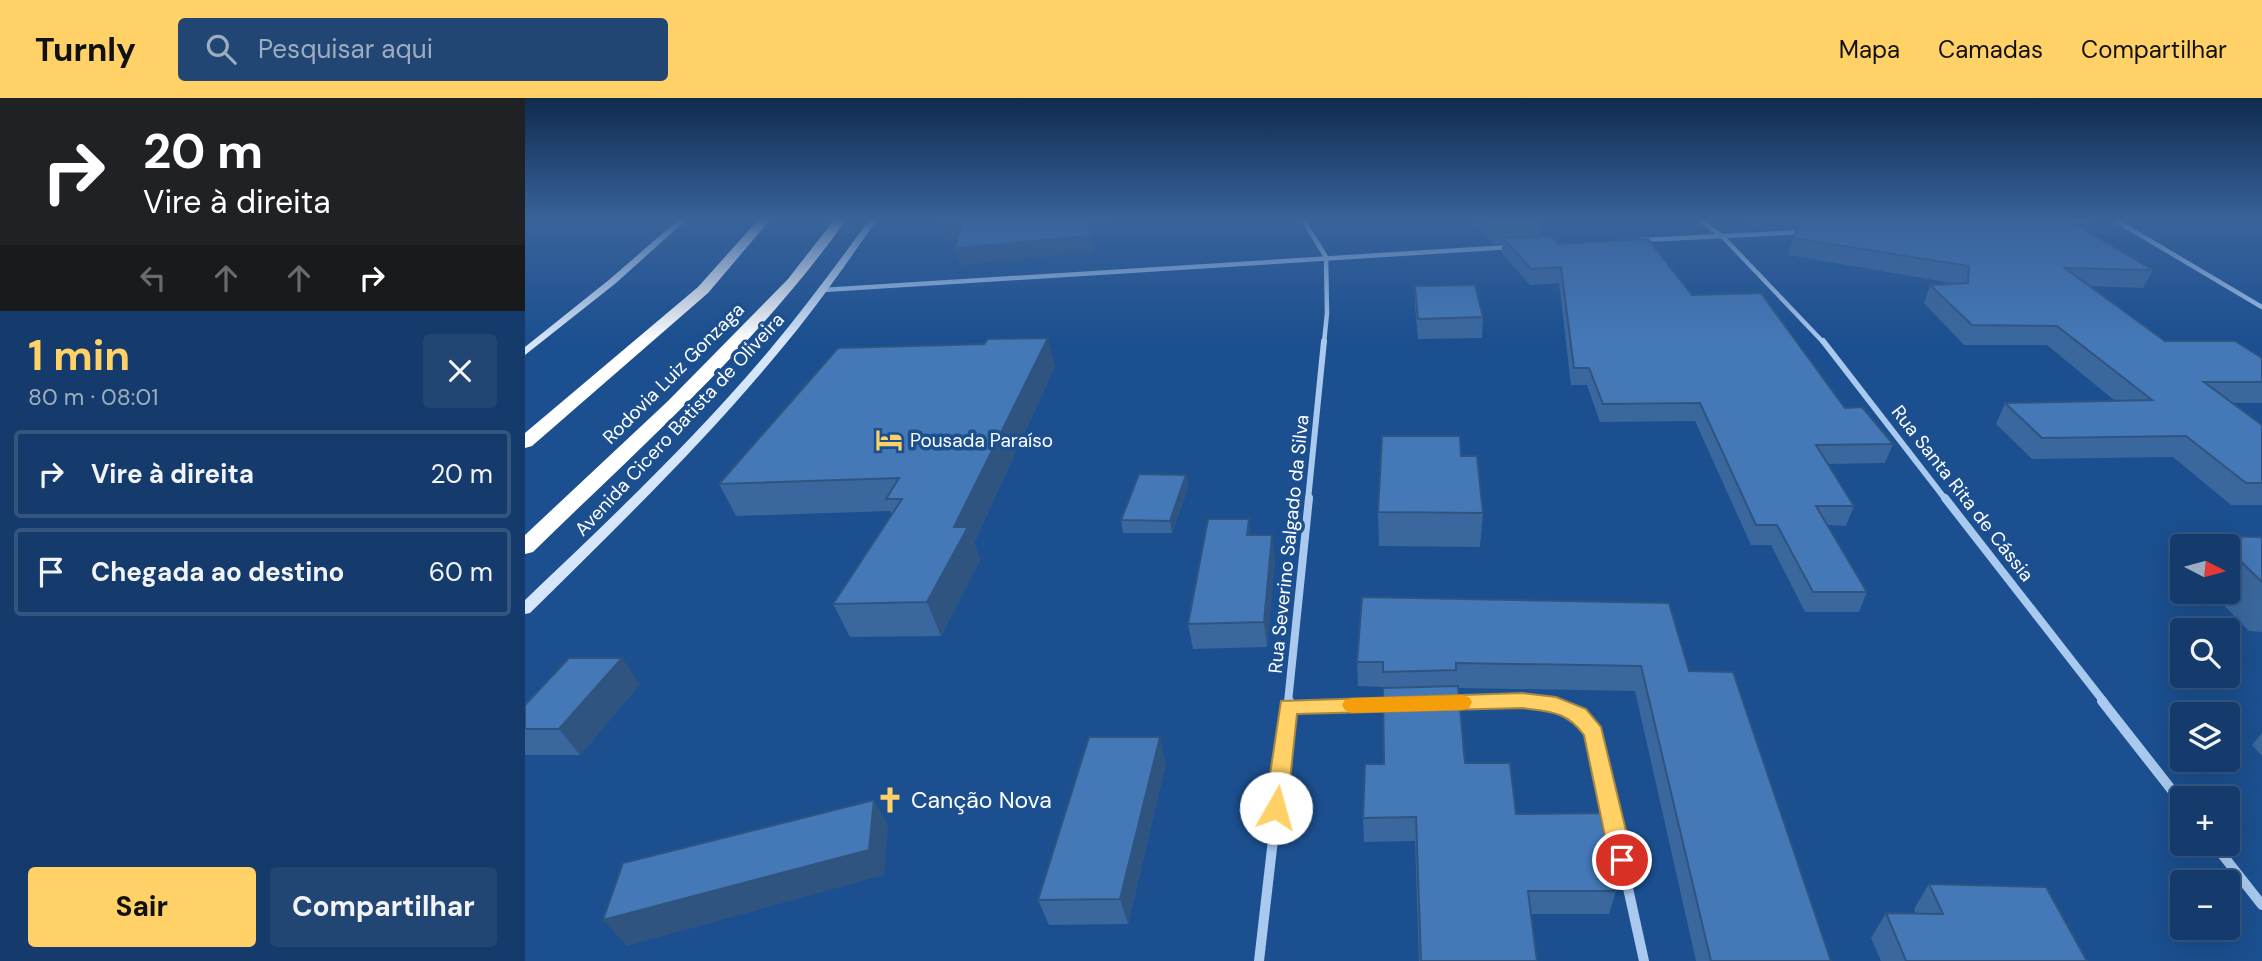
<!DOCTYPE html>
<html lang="pt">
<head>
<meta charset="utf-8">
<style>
  body { margin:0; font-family:"DM Sans",sans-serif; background:#214673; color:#f1f3f6; height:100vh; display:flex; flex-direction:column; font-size:26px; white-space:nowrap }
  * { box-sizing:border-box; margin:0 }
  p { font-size:23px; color:#9dadc1 }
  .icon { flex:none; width:38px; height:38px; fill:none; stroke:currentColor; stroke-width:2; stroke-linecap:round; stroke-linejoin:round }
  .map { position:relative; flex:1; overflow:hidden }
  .details { display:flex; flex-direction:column; background:#143b6b; width:525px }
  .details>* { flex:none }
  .guide { background:#202124; color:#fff; overflow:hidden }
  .needle { width:46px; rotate:96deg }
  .buttons { position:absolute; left:1645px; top:436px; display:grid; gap:14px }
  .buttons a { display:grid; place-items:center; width:70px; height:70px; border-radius:7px; background:#143b6b; box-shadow:0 7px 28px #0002,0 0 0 2px #33557e; font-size:35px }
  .pin { position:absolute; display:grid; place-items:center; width:60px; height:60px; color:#fff; margin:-30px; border:4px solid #fff; border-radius:50%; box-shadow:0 2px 7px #0007 }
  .me { position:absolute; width:77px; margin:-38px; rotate:7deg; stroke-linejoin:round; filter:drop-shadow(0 0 5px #0008) }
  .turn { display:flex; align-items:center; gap:24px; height:147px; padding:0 28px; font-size:32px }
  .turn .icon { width:91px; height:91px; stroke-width:2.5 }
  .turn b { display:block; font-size:49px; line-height:60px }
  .lanes { display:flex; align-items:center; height:66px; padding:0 28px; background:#0003; justify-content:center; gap:35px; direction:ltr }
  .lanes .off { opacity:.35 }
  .round { display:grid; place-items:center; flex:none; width:74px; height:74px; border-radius:7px; background:#214673 }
  .headline { display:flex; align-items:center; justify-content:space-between; height:119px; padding:0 28px }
  h1 { font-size:42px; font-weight:700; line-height:52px; color:#ffd166 }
  .action { display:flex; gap:14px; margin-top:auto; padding:14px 28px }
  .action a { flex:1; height:80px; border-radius:7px; background:#ffd166; color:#111; font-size:28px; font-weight:700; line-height:80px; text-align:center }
  .action a+a { background:#214673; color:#f1f3f6 }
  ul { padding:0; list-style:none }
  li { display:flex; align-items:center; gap:21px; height:88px; margin:0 14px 10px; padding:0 14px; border:4px solid #33557e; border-radius:7px }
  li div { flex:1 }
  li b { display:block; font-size:26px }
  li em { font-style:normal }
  header { display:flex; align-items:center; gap:42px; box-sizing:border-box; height:98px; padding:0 35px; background:#ffd166; color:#111 }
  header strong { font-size:33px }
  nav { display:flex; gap:38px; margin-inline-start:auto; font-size:24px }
  .search { width:490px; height:63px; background:#214673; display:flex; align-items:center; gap:18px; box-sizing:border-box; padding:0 24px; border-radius:7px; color:#9dadc1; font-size:26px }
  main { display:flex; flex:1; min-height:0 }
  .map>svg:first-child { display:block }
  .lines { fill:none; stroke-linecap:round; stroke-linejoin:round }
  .street-far3 { stroke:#a9c9ee; stroke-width:4.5 }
  .street-far2 { stroke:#a9c9ee; stroke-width:6 }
  .street-far1 { stroke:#a9c9ee; stroke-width:8 }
  .street { stroke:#a9c9ee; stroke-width:10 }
  .secondary { fill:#d6e6fa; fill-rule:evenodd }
  .highway { fill:#fff; fill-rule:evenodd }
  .wall { fill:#3a679d }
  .shaded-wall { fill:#305480 }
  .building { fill:#4478b7; stroke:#305480; stroke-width:2 }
  .route { fill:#ffd166; stroke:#a68842; stroke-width:2 }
  .slow { fill:#f59e0b }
  .labels { text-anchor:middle; stroke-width:7; stroke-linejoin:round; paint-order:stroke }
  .street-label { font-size:19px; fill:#fff; stroke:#1b4f8f }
  .poi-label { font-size:19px; fill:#fff; stroke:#1b4f8f; text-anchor:start }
  .near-poi-label { font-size:23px; fill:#fff; stroke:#1b4f8f; text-anchor:start }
</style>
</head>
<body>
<header>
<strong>Turnly</strong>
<div class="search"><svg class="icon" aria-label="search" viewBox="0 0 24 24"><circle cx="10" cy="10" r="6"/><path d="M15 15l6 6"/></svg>Pesquisar aqui</div>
<nav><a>Mapa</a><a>Camadas</a><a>Compartilhar</a></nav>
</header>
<main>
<section class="details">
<div class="guide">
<div class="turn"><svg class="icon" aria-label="right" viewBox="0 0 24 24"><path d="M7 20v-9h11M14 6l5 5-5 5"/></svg><div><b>20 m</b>Vire à direita</div></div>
<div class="lanes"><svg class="icon off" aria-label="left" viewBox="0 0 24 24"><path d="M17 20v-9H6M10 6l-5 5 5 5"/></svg><svg class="icon off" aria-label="ahead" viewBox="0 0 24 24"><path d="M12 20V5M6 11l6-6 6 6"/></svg><svg class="icon off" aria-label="ahead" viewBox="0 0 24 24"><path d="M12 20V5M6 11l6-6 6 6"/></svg><svg class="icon" aria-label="right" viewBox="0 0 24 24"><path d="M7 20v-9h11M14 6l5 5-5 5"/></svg></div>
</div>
<div class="headline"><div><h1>1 min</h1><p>80 m · 08:01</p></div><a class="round"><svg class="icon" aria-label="close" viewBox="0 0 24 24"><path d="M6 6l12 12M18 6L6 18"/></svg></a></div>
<ul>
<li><svg class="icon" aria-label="right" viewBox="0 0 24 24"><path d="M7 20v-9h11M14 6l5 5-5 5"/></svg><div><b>Vire à direita</b></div><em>20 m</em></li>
<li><svg class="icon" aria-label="arrive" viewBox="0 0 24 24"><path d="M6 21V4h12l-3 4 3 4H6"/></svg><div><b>Chegada ao destino</b></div><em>60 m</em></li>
</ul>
<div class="action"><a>Sair</a><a>Compartilhar</a></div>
</section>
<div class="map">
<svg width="1737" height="863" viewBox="0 0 1737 863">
  <rect width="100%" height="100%" fill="#1b4f8f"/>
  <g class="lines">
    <g class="street-far3">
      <polyline points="778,122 801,159 802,215 799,245"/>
      <polyline points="1174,122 1197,138 1299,245"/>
      <polyline points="1590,122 1737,209"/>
      <polyline points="1535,123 1566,122"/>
      <polyline points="1116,142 1279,134"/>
      <polyline points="298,192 985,149"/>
    </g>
    <g class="street-far2">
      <polyline points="1298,243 1421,402"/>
      <polyline points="783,402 799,243"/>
    </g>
    <g class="street-far1">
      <polyline points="1420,400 1579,604"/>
      <polyline points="763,604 784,400"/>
      <polyline points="940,604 1017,604"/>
    </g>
    <g class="street">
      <path d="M 993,603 C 1025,604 1050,608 1069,635 L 1119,863"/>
      <polyline points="1577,603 1657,705"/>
      <polyline points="925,605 988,603"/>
      <polyline points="763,609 867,606"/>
      <polyline points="1689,746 1737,807"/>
      <polyline points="734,863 764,603"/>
    </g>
    <g class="secondary">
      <polygon points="153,122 161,122 91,185 0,257 0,249 85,181"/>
      <path d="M 344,122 L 352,122 C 320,167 289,213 253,255 C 177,347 90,431 5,515 L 0,516 L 0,502 C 85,421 171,340 247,249 C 281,208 313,165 344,122 Z"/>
    </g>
    <g class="highway">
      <polygon points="233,122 245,122 183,195 7,348 0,350 0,335 173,189"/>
      <path d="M 309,122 L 321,122 C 233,246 116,348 8,454 L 0,456 L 0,437 L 143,303 L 263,181 Z"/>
    </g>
  </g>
  <g class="wall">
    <polygon points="946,122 1009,122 1016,128 1015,139 1167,197 1320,310 1368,346 1360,365 1303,366 1329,408 1321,428 1303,427 1342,494 1334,514 1280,514 1246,447 1226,447 1170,323 1075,324 1062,287 1046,287 1034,185 1005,187 977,155 977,146 968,146"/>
    <polygon points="1219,122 1543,122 1628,172 1618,190 1566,188 1640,243 1737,260 1737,305 1707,305 1737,327 1737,407 1706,407 1648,359 1507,361 1471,326 1480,305 1590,303 1522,247 1439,247 1399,205 1405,187 1432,186 1263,157 1268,140 1279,124 1226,128"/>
    <polygon points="890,188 958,219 957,240 893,241 890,208"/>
    <polygon points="530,268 449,445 455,462 416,538 325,539 308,506 367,417 365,413 211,418 194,386"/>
    <polygon points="936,358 958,415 955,449 854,448 853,414"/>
    <polygon points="661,377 663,389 647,435 598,435 596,422"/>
    <polygon points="1689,438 1737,439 1737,534 1724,533 1686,494 1703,494 1703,448 1682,448"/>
    <polygon points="750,461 742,549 668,551 663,526"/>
    <polygon points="837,499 1164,573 1306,863 1171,863 1110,593 933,590 940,665 991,716 1091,793 1084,816 1006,816 1012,863 894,863 890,743 839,744 838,720 859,666 858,589 833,588 832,564"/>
    <polygon points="115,586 55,657 0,657 0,607"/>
    <polygon points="1737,635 1737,658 1727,647"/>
    <polygon points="641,665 603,826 524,827 513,802"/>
    <polygon points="1404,786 1562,863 1356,863 1346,840 1361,815 1391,816 1389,811"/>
  </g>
  <g class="shaded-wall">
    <polygon points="564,122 589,122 589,127 567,129 568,154 435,167 430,150"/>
    <polygon points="438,123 442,139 418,142 413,125"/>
    <polygon points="523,240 530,268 449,445 455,462 416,538 402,504 429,429"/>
    <polygon points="661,377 663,389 647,435 645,423"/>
    <polygon points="724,421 726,445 722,437"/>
    <polygon points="747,437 750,461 742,549 739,524"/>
    <polygon points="97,560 115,586 55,657 34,631"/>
    <polygon points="635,639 641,665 603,826 595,801"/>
    <polygon points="349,702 363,727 359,777 102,848 78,822"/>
  </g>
  <g class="building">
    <polygon points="414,122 564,122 565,138 430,150 438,123 413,125"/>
    <polygon points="962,122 1009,122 1016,128 969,130"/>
    <polygon points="1332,122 1543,122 1628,172 1540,170 1640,243 1710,243 1737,260 1737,284 1679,284 1737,327 1737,385 1721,385 1661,338 1517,340 1480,305 1627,302 1532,228 1447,227 1405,187 1443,185 1444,168 1268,140 1276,124"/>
    <polygon points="1025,138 1033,146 1123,141 1167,197 1236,195 1320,310 1337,309 1368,346 1291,347 1329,408 1291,408 1342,494 1288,494 1252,427 1231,427 1175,305 1078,306 1064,270 1049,270 1036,169 1006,171 978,140"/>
    <polygon points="950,187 958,219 893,221 890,188"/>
    <polygon points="523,240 429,429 443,429 402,504 308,506 377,401 361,401 374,380 194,386 313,250 459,246 463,241"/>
    <polygon points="857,338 935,338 936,358 952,358 958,415 853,414"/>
    <polygon points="614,376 661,377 645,423 596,422"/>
    <polygon points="683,421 724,421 722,437 747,437 739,524 663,526"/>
    <polygon points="1689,438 1737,439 1737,484 1703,451 1703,448 1700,448"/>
    <polygon points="837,499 1144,505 1164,573 1208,574 1306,863 1186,863 1116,568 931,565 931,572 858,574 858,564 832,564"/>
    <polygon points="44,560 97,560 34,631 0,631 0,607"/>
    <polygon points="933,588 940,665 985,665 991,716 1075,715 1091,793 1003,793 1012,863 896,863 891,719 838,720 840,666 859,666 858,590"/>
    <polygon points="564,639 635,639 595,801 513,802"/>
    <polygon points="349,702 344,752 78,822 98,765"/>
    <polygon points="1404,786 1521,789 1562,863 1381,863 1361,815 1418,816"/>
  </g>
  <linearGradient id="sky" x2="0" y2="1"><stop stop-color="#0f2b4f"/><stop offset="0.5" stop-color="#39639b"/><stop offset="1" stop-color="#39639b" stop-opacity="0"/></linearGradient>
  <rect width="1737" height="243" fill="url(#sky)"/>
  <path class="route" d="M 997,595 L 1031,599 L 1061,611 L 1076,629 L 1108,762 L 1105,769 L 1097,772 L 1089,769 L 1085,762 L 1059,637 C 1041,613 1026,614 997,610 L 772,616 L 762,710 L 759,717 L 751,720 L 744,717 L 740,710 L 756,603 Z"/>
  <polygon class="slow" points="937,597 944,599 947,604 944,610 937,612 827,615 820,612 817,607 820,602 827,600"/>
  <defs>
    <g id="hotel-bare" transform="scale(2.1)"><path d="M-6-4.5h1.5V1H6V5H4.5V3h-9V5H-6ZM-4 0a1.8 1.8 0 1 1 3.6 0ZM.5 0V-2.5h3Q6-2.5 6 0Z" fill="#ffd166" stroke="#1b4f8f" stroke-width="2.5" paint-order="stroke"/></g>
    <g id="church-bare" transform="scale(2.1)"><path d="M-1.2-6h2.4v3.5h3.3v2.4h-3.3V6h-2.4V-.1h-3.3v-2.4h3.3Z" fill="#ffd166" stroke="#1b4f8f" stroke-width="2.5" paint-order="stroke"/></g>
  </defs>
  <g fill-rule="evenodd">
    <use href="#hotel-bare" x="364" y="342"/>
    <use href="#church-bare" x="365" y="702"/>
  </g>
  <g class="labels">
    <g class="street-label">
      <text transform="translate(148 275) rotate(-45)" y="7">Rodovia Luiz Gonzaga</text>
      <text transform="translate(154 326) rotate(-47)" y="7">Avenida Cicero Batista de Oliveira</text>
      <text transform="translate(1438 395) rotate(52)" y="7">Rua Santa Rita de Cássia</text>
      <text transform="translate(763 446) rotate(-84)" y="7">Rua Severino Salgado da Silva</text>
    </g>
    <g class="poi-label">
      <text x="385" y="349">Pousada Paraíso</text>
    </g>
    <g class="near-poi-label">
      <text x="386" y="710">Canção Nova</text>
    </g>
  </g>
</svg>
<div class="buttons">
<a><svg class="needle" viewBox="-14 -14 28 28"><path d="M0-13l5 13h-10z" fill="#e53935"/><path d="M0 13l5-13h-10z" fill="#9dadc1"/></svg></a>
<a><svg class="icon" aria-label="search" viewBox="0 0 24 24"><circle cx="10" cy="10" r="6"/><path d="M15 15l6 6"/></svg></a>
<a><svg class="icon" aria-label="layers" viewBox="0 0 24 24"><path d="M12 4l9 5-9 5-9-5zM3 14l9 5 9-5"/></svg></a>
<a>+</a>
<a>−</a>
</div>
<div class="pin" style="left:1097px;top:762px;background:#d93025"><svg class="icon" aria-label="arrive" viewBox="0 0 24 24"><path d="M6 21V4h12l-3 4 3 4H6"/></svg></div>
<svg class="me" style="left:751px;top:710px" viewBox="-20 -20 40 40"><circle r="19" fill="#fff"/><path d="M0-13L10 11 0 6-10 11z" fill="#ffd166"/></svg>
</div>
</main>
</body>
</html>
